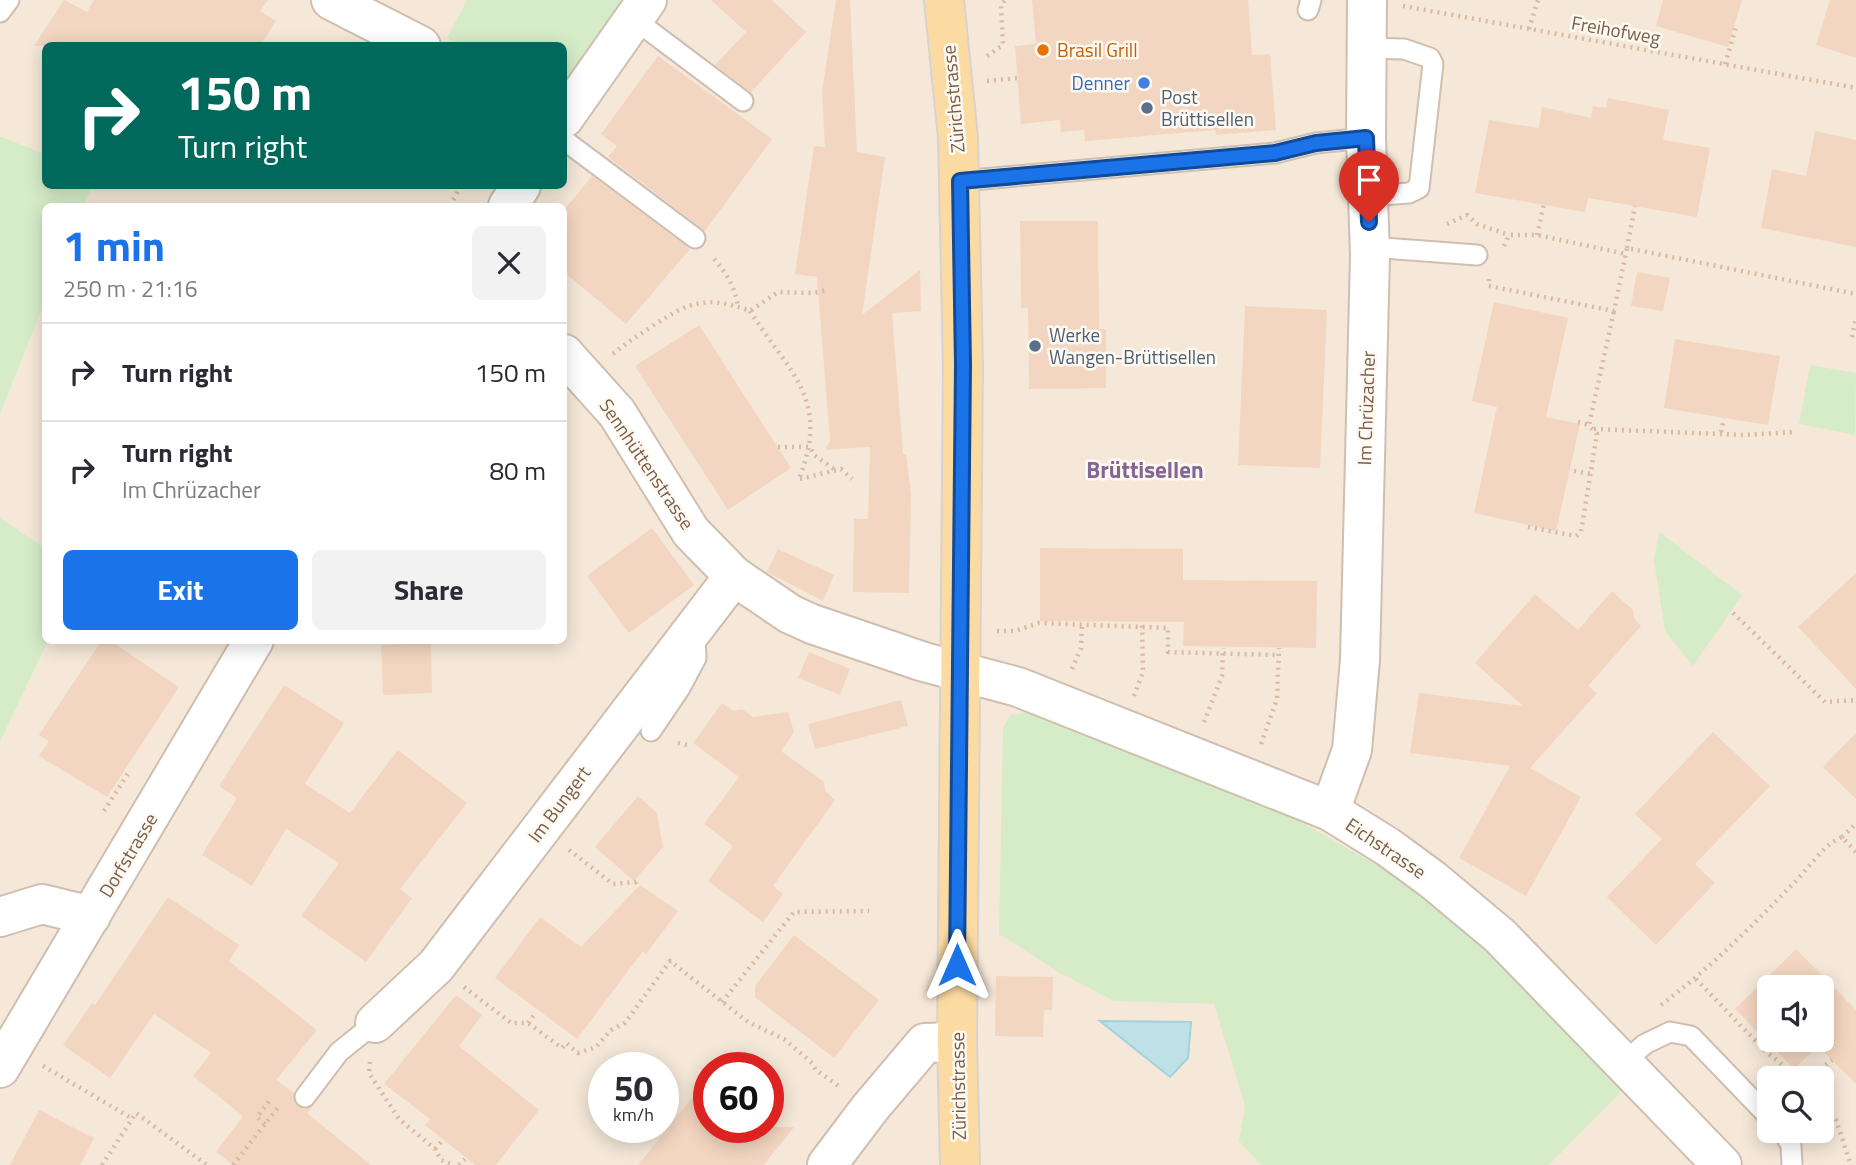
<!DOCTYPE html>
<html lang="en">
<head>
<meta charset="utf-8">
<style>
  body { margin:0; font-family:"Titillium Web",sans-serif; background:#f2f2f3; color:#2b2b33; height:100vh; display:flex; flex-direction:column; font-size:26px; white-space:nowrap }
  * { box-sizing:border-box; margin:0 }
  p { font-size:23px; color:#7c7c81 }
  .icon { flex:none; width:38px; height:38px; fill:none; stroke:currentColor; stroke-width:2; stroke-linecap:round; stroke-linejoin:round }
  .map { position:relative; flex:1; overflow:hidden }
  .panel { position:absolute; left:42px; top:203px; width:525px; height:441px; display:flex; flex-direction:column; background:#fff; border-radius:10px; box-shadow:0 4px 18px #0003 }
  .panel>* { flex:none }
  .top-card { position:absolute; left:42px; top:42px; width:525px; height:147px; border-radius:10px; box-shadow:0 4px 18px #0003; background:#00695c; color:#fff; overflow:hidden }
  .buttons { position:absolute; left:1757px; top:975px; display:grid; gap:14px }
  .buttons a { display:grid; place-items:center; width:77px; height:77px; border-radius:10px; background:#fff; box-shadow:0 4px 18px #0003; font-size:35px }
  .speed { position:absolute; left:588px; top:1052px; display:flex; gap:14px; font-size:35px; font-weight:700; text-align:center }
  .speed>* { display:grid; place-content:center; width:91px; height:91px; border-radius:50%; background:#fff; box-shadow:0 4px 18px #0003; line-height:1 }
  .speed small { font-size:18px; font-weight:400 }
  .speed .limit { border:10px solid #d22; background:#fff; color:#111 }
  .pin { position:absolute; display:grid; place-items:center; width:60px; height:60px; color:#fff; margin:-72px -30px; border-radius:50% 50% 50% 0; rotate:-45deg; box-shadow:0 0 7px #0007 }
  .pin .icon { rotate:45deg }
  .me { position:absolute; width:77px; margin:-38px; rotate:0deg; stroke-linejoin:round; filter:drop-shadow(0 0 5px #0008) }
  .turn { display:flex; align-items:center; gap:24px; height:147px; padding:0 21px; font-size:32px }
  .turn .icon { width:91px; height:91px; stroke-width:2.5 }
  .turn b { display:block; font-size:49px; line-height:60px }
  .round { display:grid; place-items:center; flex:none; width:74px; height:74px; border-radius:10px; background:#f2f2f3 }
  .overview { display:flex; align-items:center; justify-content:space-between; height:119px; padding:0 21px }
  h1 { font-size:42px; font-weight:700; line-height:52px; color:#1a73e8 }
  .primary-button { display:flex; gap:14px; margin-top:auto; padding:14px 21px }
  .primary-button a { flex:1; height:80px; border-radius:10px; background:#1a73e8; color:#fff; font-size:28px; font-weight:700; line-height:80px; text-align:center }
  .primary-button a+a { background:#f2f2f3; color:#2b2b33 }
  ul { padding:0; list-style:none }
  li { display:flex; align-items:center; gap:21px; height:98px; padding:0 21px; border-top:2px solid #e1e1e2 }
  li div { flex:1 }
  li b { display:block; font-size:26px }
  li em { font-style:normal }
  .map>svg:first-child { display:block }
  .residential { fill:#f5e8d8; fill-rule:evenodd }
  .green { fill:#d6ecc8 }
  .water { fill:#bee1e8; stroke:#a4d1da; stroke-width:2 }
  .building { fill:#f3d6c1; fill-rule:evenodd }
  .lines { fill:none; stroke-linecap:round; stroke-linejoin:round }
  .lane-casing { stroke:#d0beaf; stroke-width:23 }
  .street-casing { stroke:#d0beaf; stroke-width:42 }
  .primary-casing { stroke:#d9d2cd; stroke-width:42 }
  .path { stroke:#d9b9a4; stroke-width:4.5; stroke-dasharray:2 5; stroke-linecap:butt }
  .lane { stroke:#fff; stroke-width:19 }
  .street { stroke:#fff; stroke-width:38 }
  .primary { stroke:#fcdba3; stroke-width:38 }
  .route-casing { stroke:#114b97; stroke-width:18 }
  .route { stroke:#1a73e8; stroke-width:12 }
  .food-dot { fill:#e8710a; stroke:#fffaf1; stroke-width:2.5 }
  .shop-dot { fill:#3f7fe0; stroke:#fffaf1; stroke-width:2.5 }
  .service-dot { fill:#5c6f8a; stroke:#fffaf1; stroke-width:2.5 }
  .labels { text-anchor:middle; stroke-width:5; stroke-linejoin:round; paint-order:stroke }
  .street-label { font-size:19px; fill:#795d4c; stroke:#fffaf1 }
  .food-label { font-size:19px; fill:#c56008; stroke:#fffaf1; text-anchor:start }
  .shop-label { font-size:19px; fill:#366cbe; stroke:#fffaf1; text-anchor:end }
  .service-label { font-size:19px; fill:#4e5e75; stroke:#fffaf1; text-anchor:start }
  .quarter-label { font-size:23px; font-weight:bold; fill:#856595; stroke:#fffaf1 }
</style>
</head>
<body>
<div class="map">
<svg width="1856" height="1165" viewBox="0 0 1856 1165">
  <rect width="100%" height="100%" fill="#fdf6ea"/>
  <g class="residential">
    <path d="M 0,0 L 1856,0 L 1856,1165 L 0,1165 L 0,742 L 48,641 L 564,640 L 564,206 L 84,206 L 92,186 L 564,186 L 564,46 L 46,46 L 45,154 L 0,136 ZM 1769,987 L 1822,987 L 1822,1040 L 1769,1040 ZM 604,1068 L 663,1068 L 663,1127 L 604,1127 ZM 709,1068 L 768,1068 L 768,1127 L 709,1127 ZM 1769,1078 L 1822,1078 L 1822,1130 L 1769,1130 Z"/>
    <polygon points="45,302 45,548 0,518 0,414"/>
  </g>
  <g class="green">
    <polygon points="467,0 625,0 564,86 564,46 461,45 447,38"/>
    <polygon points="0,136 45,154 46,186 92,186 84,206 46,206 45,302 0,414"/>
    <polygon points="1810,365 1856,373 1855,435 1799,424"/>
    <polygon points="0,518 45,548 46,640 48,641 0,742"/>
    <polygon points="1659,532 1742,595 1693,666 1665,631 1654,560"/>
    <polygon points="1034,711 1267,803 1381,867 1477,937 1625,1088 1549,1165 1261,1165 1239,1141 1245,1106 1214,1004 1114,1001 1060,973 999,934 1003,727 1011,715"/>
  </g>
  <polygon class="water" points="1100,1021 1191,1022 1188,1058 1170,1077"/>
  <g class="building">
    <polygon points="64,0 87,12 94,0 268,0 260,11 276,21 260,46 34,46"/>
    <polygon points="711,0 772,0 806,32 751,92 715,65 746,32"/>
    <polygon points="836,0 850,0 857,152 885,157 862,315 920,270 921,311 892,313 903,454 906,454 911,494 909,593 853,592 854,519 868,519 870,447 825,450 830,441 817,277 795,274 814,146 825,147 822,92"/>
    <polygon points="1032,0 1248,0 1252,55 1270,54 1276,130 1216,135 1215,130 1085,141 1084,130 1061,132 1060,120 1021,124 1015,46 1036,44"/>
    <polygon points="1663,0 1742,0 1728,47 1656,26"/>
    <polygon points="1830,0 1856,0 1856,58 1816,45"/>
    <polygon points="658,56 772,139 705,231 608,157 617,146 601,134"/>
    <polygon points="1608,98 1669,110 1663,140 1710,148 1697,217 1588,198 1585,212 1475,193 1489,120 1539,128 1542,107 1591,118 1593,106 1606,108"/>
    <polygon points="1815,131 1856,140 1856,247 1761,228 1772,169 1806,176"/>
    <polygon points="592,176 690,249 626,324 564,272 564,210"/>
    <polygon points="1020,221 1098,221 1099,329 1106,329 1106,388 1029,389 1028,308 1021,308"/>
    <polygon points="1637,272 1670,278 1663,311 1631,306"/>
    <polygon points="1494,302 1568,318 1546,417 1580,424 1556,531 1474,513 1497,407 1472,401"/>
    <polygon points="1245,306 1327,310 1320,468 1238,465"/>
    <polygon points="699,325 791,468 728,510 635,366"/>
    <polygon points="1675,339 1780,356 1768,425 1664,408"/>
    <polygon points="652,528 694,585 629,633 587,576"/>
    <polygon points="1040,548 1183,549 1183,580 1317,581 1316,648 1183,646 1184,622 1040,621"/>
    <polygon points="778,549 834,575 823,601 767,572"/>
    <polygon points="1856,573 1856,689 1798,627"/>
    <polygon points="1612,591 1633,610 1634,618 1641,626 1588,686 1597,693 1530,768 1581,797 1526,896 1459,858 1510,766 1410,753 1419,693 1523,706 1475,663 1535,594 1578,630"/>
    <polygon points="102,640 109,640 179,687 107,797 39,756 49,741 39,735"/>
    <polygon points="431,643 432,693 383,695 381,645"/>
    <polygon points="809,652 850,669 840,695 798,678"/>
    <polygon points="284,685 344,723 305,784 350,813 398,750 467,803 400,889 412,898 366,962 301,916 339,863 286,829 252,886 202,855 237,798 219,786"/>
    <polygon points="901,700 908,726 815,749 808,724"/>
    <polygon points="722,703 733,711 742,709 753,717 788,712 794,732 781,751 824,782 825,791 835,800 773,886 783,894 763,922 708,881 733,846 704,824 739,777 693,743"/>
    <polygon points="1713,732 1770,786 1695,864 1715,883 1656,945 1607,897 1662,839 1635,814"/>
    <polygon points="1856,733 1856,799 1823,767"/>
    <polygon points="638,796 657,813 663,847 634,881 595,847"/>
    <polygon points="640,885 678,911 646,954 643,951 577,1039 495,978 540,917 581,947"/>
    <polygon points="168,897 239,945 229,961 317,1030 276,1080 294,1093 294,1101 297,1106 304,1109 312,1107 307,1113 371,1165 233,1165 216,1152 243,1116 193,1076 211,1053 154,1014 110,1078 63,1045 92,1003 95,1005"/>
    <polygon points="794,935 879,1000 834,1058 755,997 755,986"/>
    <path d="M 1796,949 L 1856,1010 L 1856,1084 L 1818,1046 L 1794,1069 L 1735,1009 ZM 1769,987 L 1822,987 L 1822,1040 L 1769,1040 Z"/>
    <polygon points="996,976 1053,977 1052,1010 1044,1010 1043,1037 995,1036"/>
    <polygon points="456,995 482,1015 459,1046 539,1110 496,1165 475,1165 425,1125 430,1119 384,1084"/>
    <polygon points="709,1077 709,1127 794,1127 764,1165 638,1165"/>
    <polygon points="39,1110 94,1138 80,1165 10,1165"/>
  </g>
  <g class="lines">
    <g class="lane-casing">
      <g id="lane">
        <polyline points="1308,10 1311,0"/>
        <polyline points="0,12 9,0"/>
        <polyline points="634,19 743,101"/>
        <polyline points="1367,48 1404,49 1430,58 1433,64 1419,188 1409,193 1368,196"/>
        <polyline points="564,140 695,238"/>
        <polyline points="960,181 1275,153 1316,143 1366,138"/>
        <polyline points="1370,247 1477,255"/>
        <polyline points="651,731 680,688 696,658 695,633"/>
        <polyline points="1623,1063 1645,1044 1670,1032 1691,1036 1769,1117"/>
        <polyline points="305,1097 339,1052 375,1023"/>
        <polyline points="1782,1130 1791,1145 1792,1165"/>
      </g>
    </g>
    <g class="street-casing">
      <g id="street">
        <polyline points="331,0 421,46"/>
        <polyline points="564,118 647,0"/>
        <polyline points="508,206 521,186"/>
        <polyline points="564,354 617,413 691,532 734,576 790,614 812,624 924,662 1018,687 1330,811 1388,847 1433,880 1500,936 1722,1165"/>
        <polyline points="1330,811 1352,750 1360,660 1370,255 1366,138 1367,0"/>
        <polyline points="0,917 42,904 91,916"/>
        <polyline points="375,1023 436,966 734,576"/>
        <polyline points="0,1068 254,640"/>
        <polyline points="827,1165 870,1108 925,1043 957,1042"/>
      </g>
    </g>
    <g class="primary-casing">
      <polyline id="primary" points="944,0 958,138 963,365 957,1042 960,1165"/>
    </g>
    <g class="path">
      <polyline points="1403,6 1856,88"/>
      <polyline points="1529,29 1538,0"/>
      <polyline points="987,56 1003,45 1001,5 1005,0"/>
      <polyline points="1725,64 1737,24"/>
      <polyline points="987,81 1018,78"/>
      <polyline points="450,206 461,186"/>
      <polyline points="1447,224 1467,215 1477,224 1509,235"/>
      <polyline points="1537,235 1544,204"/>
      <polyline points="1504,246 1509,235 1537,235 1626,254"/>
      <polyline points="1627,248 1635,206"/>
      <path d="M 714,259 C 727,274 735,287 738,307"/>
      <polyline points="1489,279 1489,286 1614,311 1627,248 1856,294"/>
      <path d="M 750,311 C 789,373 831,398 799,479"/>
      <polyline points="1852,337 1856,318"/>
      <path d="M 613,354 C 626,343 639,335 654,325 C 689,302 707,295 750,311 L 778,292 L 813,293 L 827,290"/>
      <polyline points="1578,422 1589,425"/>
      <polyline points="1594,429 1745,435 1795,432"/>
      <polyline points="1721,432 1724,418"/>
      <polyline points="778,447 810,447 814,455 834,469"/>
      <polyline points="1574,471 1591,474"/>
      <polyline points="800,479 841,469 852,479"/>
      <polyline points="1528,527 1576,536 1581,532 1597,434 1589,425 1614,311"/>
      <polyline points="1733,613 1825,702 1856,700"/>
      <polyline points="997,631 1015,631 1039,623 1168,628 1168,652 1278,655"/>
      <polyline points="1072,669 1081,648 1082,623"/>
      <polyline points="1134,696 1143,672 1142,623"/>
      <polyline points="1204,722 1222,676 1223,648"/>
      <polyline points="678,743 687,745"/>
      <polyline points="1261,744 1277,699 1279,648"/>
      <polyline points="104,811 129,772"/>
      <polyline points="1842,837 1856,824"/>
      <polyline points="569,850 613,884 636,882 638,878"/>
      <polyline points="1696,979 1764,1050 1799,1078"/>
      <polyline points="464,987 511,1023 528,1023 562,1048 566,1043 578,1053 596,1047 611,1030 625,1023 670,961 748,1022 784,1039 812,1063 816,1070 840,1087"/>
      <polyline points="722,1002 794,912 869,911"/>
      <path d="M 1661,1005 C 1709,969 1751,927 1792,885 C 1808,870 1822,845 1842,837 L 1856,852"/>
      <polyline points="528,1023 536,1012"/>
      <polyline points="370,1062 369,1073 399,1119 435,1149 441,1160 453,1165"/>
      <polyline points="43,1066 133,1119"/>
      <polyline points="1809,1078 1832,1060"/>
      <polyline points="1822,1103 1836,1120 1851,1165"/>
      <polyline points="265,1124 257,1117 269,1101 266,1099"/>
      <polyline points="435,1149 442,1141"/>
      <polyline points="102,1165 136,1113 207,1165"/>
      <polyline points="233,1165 280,1105"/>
      <polyline points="459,1165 465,1159"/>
    </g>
    <use href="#lane" class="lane"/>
    <use href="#street" class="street"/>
    <use href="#primary" class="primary"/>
  </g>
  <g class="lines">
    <g class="route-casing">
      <polyline id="route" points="957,965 963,365 960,181 1275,153 1316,143 1366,138 1369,222"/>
    </g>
    <use href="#route" class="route"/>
  </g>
  <circle class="food-dot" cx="1043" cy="50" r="7"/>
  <circle class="shop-dot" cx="1144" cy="83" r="7"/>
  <g class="service-dot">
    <circle cx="1147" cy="108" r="7"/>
    <circle cx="1035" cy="346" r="7"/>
  </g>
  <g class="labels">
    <g class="street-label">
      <text transform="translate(1616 30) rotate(10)" y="7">Freihofweg</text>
      <text transform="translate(953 99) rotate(-95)" y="7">Zürichstrasse</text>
      <text transform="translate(1366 408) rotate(-88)" y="7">Im Chrüzacher</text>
      <text transform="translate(647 464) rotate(56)" y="7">Sennhüttenstrasse</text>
      <text transform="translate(559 804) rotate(-53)" y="7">Im Bungert</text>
      <text transform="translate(1386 848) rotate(34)" y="7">Eichstrasse</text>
      <text transform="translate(128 855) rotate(-59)" y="7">Dorfstrasse</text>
      <text transform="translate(958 1086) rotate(-91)" y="7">Zürichstrasse</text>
    </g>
    <g class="food-label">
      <text x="1057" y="57">Brasil Grill</text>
    </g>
    <g class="shop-label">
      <text x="1130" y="90">Denner</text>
    </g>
    <g class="service-label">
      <text x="1161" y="104">Post<tspan x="1161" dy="22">Brüttisellen</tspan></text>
      <text x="1049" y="342">Werke<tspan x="1049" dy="22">Wangen-Brüttisellen</tspan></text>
    </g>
    <g class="quarter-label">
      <text x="1145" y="478">Brüttisellen</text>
    </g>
  </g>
</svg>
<div class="buttons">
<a><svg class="icon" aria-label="sound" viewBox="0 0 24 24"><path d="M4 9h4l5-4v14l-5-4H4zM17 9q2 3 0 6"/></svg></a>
<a><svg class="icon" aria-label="search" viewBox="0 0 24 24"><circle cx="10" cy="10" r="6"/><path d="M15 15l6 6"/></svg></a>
</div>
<div class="speed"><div>50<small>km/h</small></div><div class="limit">60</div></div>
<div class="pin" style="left:1369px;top:222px;background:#d93025"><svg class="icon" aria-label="arrive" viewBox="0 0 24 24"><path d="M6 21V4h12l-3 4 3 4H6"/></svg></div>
<svg class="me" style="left:957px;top:965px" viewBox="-20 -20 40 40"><path d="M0-17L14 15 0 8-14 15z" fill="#1a73e8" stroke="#fff" stroke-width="4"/></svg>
<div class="top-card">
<div class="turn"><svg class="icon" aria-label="right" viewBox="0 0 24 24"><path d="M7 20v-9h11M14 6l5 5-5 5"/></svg><div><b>150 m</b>Turn right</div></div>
</div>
<section class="panel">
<div class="overview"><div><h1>1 min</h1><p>250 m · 21:16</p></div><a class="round"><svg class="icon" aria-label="close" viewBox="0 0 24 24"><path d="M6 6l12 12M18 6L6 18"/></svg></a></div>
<ul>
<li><svg class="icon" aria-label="right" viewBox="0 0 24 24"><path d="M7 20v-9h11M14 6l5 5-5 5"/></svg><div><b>Turn right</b></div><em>150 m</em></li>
<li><svg class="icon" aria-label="right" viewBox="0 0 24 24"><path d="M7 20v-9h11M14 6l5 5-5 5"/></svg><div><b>Turn right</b><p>Im Chrüzacher</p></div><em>80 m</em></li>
</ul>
<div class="primary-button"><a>Exit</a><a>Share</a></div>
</section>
</div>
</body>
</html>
